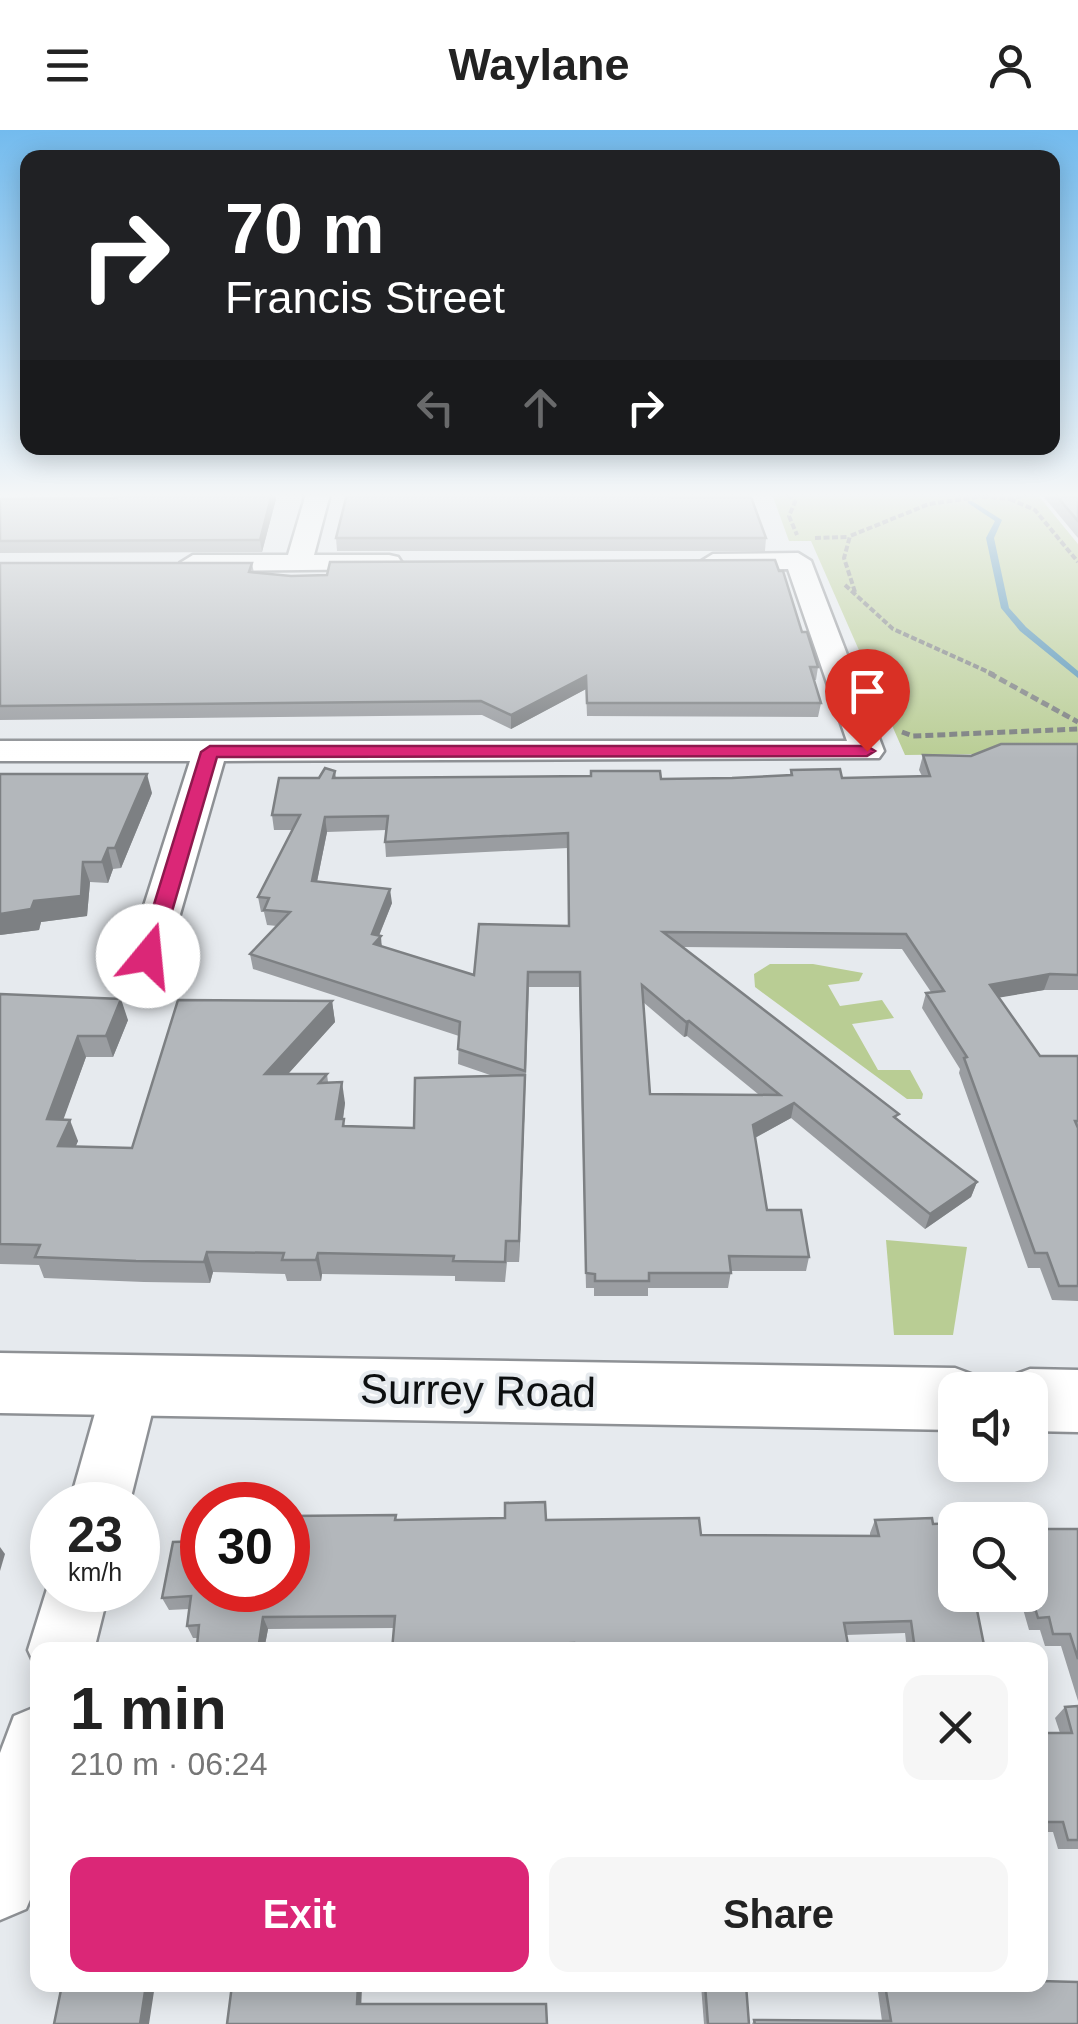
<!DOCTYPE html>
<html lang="en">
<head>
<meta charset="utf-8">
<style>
  body { margin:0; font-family:Helvetica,sans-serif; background:#f6f6f6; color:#222; height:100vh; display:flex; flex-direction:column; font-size:38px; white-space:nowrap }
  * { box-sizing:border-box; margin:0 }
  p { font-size:32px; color:#767676 }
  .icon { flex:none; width:55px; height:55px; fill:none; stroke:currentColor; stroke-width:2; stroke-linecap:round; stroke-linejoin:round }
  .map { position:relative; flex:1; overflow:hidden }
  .side { position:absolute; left:30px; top:1512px; width:1018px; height:350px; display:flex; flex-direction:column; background:#fff; border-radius:20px; box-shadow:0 5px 25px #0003 }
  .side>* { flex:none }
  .top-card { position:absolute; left:20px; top:20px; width:1040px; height:305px; border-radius:20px; box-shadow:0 5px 25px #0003; background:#202124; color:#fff; overflow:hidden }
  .fabs { position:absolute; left:938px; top:1242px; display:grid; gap:20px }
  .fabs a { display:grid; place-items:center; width:110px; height:110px; border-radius:20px; background:#fff; box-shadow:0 5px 25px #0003; font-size:50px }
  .speed { position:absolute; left:30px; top:1352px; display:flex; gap:20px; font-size:50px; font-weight:700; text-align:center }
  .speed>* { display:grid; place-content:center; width:130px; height:130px; border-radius:50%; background:#fff; box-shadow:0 5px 25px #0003; line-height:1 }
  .speed small { font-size:25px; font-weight:400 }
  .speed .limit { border:15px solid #d22; background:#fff; color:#111 }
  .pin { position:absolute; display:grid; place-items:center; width:85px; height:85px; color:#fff; margin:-102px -42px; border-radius:50% 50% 50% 0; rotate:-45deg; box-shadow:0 0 10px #0007 }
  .pin .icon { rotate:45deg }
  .me { position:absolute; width:110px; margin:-55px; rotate:17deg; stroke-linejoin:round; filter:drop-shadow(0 0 8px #0008) }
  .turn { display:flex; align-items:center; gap:35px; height:210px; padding:0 40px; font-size:45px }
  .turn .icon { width:130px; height:130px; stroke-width:2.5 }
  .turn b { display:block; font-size:70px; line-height:85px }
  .lanes { display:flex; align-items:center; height:95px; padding:0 40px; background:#0003; justify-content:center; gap:50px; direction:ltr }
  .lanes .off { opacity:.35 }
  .round { display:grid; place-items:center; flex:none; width:105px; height:105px; border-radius:20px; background:#f6f6f6 }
  .summary { display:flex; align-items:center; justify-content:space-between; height:170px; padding:0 40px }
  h1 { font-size:60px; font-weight:700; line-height:75px }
  .cta { display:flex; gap:20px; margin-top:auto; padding:20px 40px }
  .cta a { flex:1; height:115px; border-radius:20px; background:#db2777; color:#fff; font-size:40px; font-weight:700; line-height:115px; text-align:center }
  .cta a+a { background:#f6f6f6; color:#222 }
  header { display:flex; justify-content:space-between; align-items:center; height:130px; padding:0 40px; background:#fff; font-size:45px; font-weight:700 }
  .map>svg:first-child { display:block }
  .green { fill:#b9cd94 }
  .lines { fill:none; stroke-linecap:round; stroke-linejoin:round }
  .stream { fill:#4b8eb2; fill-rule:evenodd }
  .minor-casing { stroke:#8e9195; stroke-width:5 }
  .major-casing { stroke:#8e9195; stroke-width:5 }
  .path-far1 { stroke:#797c7e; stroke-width:4; stroke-dasharray:6 2.5; stroke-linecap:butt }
  .path { stroke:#797c7e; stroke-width:5; stroke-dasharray:8 4; stroke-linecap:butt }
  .minor { fill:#fff; fill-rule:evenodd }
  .major { fill:#fff; fill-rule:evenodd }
  .wall { fill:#9a9da1; fill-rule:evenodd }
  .shaded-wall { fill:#7d8083 }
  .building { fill:#b3b7bb; stroke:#7d8083; stroke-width:2.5; fill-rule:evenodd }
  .route { fill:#db2777; stroke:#8e194d; stroke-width:2.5 }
  .labels { text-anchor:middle; stroke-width:8; stroke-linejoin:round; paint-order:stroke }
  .near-street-label { font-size:42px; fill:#0d0f10; stroke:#e6eaee }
</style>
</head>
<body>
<header><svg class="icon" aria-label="menu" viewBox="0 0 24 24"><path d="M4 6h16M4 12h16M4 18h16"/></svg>Waylane<svg class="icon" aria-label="person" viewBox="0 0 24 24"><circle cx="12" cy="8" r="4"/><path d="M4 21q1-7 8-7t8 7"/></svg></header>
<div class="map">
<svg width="1078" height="1894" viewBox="0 0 1078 1894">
  <rect width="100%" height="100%" fill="#e6eaee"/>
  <g class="green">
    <polygon points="772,364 1037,364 1078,414 1078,623 905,625 811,411 789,411"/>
    <polygon points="770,834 813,834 863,843 859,851 828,855 840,876 882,870 894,888 852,894 878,940 910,940 923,964 922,969 907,969 755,857 754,844"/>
    <polygon points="886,1110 967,1117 953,1205 894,1205"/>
  </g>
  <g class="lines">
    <polygon class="stream" points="968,371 972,371 1002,390 994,408 1009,478 1026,497 1078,541 1078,548 1020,501 1001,478 986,408 995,391 968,373"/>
    <g class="minor-casing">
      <g id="minor">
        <polygon points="306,364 330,364 314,425 389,425 398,427 402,433 398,439 193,441 180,433 193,425 288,425"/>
        <polygon points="798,423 811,431 884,621 879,628 224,631 168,826 162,835 148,839 134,835 128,826 190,631 0,631 0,611 847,611 788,439 713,440 700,432 713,424"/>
        <polygon points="131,1230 151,1238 159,1255 129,1375 69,1375 103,1255 111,1238"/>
        <polygon points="52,1443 52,1460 109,1460 94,1520 38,1520 38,1542 28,1520"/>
        <polygon points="38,1576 38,1751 26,1779 0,1790 0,1623 14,1586"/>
      </g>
    </g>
    <g class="major-casing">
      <g id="major">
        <polygon points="0,1223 955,1238 979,1247 985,1260 955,1260 955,1300 0,1283"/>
        <polygon points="1030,1239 1078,1240 1078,1302 1030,1301 1030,1260 1000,1260 1006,1248"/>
      </g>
    </g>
    <g class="path-far1">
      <polyline points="788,364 795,372 789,386 797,405"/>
      <polyline points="957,364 1010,369 1029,364"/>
      <polyline points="1010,369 1035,380 1078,432"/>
      <polyline points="815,408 847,407"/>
      <polyline points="845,455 893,499 995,545"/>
      <polyline points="855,462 844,428 850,406 929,374 978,367"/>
    </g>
    <g class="path">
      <polyline points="989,543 1078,592"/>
      <polyline points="902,602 913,606 1078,599"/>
    </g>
    <use href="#minor" class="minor"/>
    <use href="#major" class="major"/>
  </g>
  <g class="wall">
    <polygon points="1044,364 1078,364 1078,408 1044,367"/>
    <polygon points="672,367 766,408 765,421 337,421 336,408"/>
    <polygon points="0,369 276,369 262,422 0,423"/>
    <polygon points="0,433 252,433 254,443 802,502 818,537 816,550 814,550 821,573 818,587 587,586 586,559 511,599 482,585 0,590"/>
    <path d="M 1078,614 L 1078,860 L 1044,860 L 999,867 L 1040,926 L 1078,926 L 1078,1171 L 1052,1170 L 1040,1138 L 1028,1138 L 959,943 L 960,939 L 922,878 L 926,863 L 931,862 L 902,819 L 683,817 L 977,1052 L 971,1067 L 925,1099 L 791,988 L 755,1008 L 767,1080 L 809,1127 L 806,1141 L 731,1141 L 728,1158 L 648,1158 L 648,1166 L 594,1166 L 594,1158 L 586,1158 L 579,857 L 529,857 L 519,1132 L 507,1132 L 505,1152 L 455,1151 L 455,1146 L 322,1144 L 321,1151 L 287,1151 L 285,1144 L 213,1142 L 210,1153 L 144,1152 L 44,1148 L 39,1135 L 0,1134 L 0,864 L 128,890 L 113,927 L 86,927 L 63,989 L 78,1011 L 75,1017 L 132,1018 L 332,871 L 335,892 L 288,944 L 327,944 L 328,952 L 345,973 L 343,989 L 345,997 L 414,998 L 493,946 L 458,934 L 459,906 L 253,839 L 250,824 L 277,796 L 267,795 L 264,782 L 261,782 L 258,767 L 293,700 L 274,700 L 272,685 L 319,648 L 335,641 L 336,648 L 732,648 L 790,645 L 791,640 L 842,648 L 922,646 L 919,640 L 923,625 L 971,626 ZM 386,700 L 385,712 L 386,727 L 568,718 L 569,796 L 474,845 L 382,816 L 379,806 L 392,773 L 317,752 L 327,702 ZM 643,872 L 684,907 L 687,906 L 758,964 L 650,964 Z"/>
    <polygon points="152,663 121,738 113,739 108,753 90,752 87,786 41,792 39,800 0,805"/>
    <polygon points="397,1390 546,1390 701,1405 870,1406 870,1403 875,1390 933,1394 985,1520 907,1520 905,1503 846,1505 849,1520 392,1520 394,1498 268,1499 264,1520 199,1520 197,1515 198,1508 193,1508 187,1496 189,1479 169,1480 162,1468"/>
    <polygon points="1030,1399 1078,1399 1078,1571 1061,1516 1045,1516 1040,1500 1029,1500 1019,1465 1030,1465"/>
    <polygon points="1078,1576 1078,1719 1058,1719 1053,1702 1040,1702 1040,1603 1060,1603 1055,1588 1065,1577"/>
    <polygon points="701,1855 746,1855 749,1894 704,1894"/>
    <polygon points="877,1855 1040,1855 1078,1894 752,1894 754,1890 882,1891"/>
  </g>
  <g class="shaded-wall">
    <polygon points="272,364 275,364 276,369 262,422 260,410"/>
    <polygon points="586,546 586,559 511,599 511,585"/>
    <polygon points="147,644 152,663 121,738 115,718"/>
    <polygon points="325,687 327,702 314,766 312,751"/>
    <polygon points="108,718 113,739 108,753 102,732"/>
    <polygon points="83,732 90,752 87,786 41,792 39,800 0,805 0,784 34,771"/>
    <polygon points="390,759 392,773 377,810 381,806 382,821 374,819 372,804"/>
    <polygon points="1050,844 1044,860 985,870 990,855"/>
    <polygon points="121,869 128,890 113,927 106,906"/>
    <polygon points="332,871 335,892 269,965 265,944"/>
    <polygon points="689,891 687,906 684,907 686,892"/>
    <polygon points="78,906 86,927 56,1010 47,989"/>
    <polygon points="525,945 525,966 519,1132 519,1111"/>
    <polygon points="342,952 345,973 340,1010 336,989"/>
    <polygon points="794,973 791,988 751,1010 753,995"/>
    <polygon points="70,990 78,1011 67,1037 58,1016"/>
    <polygon points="977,1052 971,1067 925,1099 930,1084"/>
    <polygon points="207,1122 213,1142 210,1153 204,1132"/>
    <polygon points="318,1123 322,1144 321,1151 316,1130"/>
    <polygon points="0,1417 5,1424 0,1441"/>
    <polygon points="263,1487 268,1499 264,1520 258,1520"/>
    <polygon points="146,1855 155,1855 149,1894 140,1894"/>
    <polygon points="358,1855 362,1857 361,1881 357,1874"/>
  </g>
  <g class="building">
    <polygon points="119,364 272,364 260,410 0,411 0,369 117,368"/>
    <polygon points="347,364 671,364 672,367 751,367 766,408 336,408"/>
    <polygon points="1055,364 1078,364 1078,391"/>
    <polygon points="775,430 779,441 783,441 802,502 807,502 818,537 810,537 821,573 587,573 586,546 511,585 481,571 0,576 0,433 252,433 249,442 291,446 327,445 330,432"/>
    <path d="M 1001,614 L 1078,614 L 1078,845 L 1050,844 L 990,855 L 1040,926 L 1078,926 L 1078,991 L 1075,991 L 1078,998 L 1078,1156 L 1059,1156 L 1047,1123 L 1035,1123 L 964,928 L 967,927 L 926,863 L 944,861 L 906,804 L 663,802 L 899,984 L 894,987 L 977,1052 L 930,1084 L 794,973 L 753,995 L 767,1080 L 801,1080 L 809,1127 L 729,1126 L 731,1143 L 649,1143 L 649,1151 L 595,1151 L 595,1144 L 586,1143 L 580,842 L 528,842 L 525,941 L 458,919 L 460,892 L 250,824 L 290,782 L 264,780 L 269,768 L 258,767 L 300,685 L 272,685 L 279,648 L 319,648 L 325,638 L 335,641 L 333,648 L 591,646 L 591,641 L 660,641 L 661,649 L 732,648 L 792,645 L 791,640 L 840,639 L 842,648 L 930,646 L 923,625 L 971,626 ZM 388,686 L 385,712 L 568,703 L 569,796 L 479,794 L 474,845 L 374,814 L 381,806 L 372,804 L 390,759 L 312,751 L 325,687 ZM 642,855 L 686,892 L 689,891 L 780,965 L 650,964 Z"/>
    <polygon points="0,644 147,644 115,718 108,718 102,732 83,732 81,766 34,771 31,779 0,784"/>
    <polygon points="0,864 121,869 106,906 78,906 47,989 70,990 58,1016 132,1018 178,870 332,871 265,944 327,944 319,953 342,952 336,989 344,989 343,996 414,998 415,948 525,945 519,1111 506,1111 505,1132 453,1131 454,1126 318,1123 316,1130 282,1130 284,1123 207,1122 204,1132 136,1131 35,1127 40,1115 0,1114"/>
    <polygon points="545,1372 546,1390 699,1388 701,1405 879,1406 875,1390 932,1388 933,1394 955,1393 955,1465 974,1465 985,1520 915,1520 911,1491 844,1493 849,1520 574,1520 574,1513 453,1517 453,1520 392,1520 395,1486 263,1487 258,1520 219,1520 220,1514 197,1515 199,1495 187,1496 191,1466 162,1468 173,1412 202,1411 202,1460 288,1460 288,1386 396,1385 395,1390 505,1388 505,1373"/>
    <polygon points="277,1373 277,1375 210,1375 210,1374"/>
    <polygon points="1030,1399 1078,1399 1078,1529 1070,1504 1053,1504 1049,1487 1038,1488 1030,1461"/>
    <polygon points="1078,1576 1078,1710 1068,1710 1063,1692 1040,1692 1040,1603 1072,1603 1065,1577"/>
    <polygon points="1040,1851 1078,1852 1078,1894 755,1894 754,1890 891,1891 885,1855 1040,1855"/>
    <polygon points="62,1855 146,1855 140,1894 54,1894"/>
    <polygon points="232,1855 358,1855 357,1874 546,1874 547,1894 227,1894"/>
    <polygon points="705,1855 746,1855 749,1894 708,1894"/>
  </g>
  <linearGradient id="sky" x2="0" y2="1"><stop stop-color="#73bbee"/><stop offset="0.58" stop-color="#f4f6f7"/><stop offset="1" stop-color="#f4f6f7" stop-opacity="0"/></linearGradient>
  <rect width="1078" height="629" fill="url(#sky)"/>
  <polygon class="route" points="210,616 867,616 875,621 867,626 217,627 159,826 148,833 141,831 138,826 201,622"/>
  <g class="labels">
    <g class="near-street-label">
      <text transform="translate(478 1260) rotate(1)" y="15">Surrey Road</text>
    </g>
  </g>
</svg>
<div class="fabs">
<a><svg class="icon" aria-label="sound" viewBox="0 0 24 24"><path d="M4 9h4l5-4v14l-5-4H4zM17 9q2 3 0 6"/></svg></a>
<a><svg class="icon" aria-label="search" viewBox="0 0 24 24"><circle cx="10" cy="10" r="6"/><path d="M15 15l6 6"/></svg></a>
</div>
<div class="speed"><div>23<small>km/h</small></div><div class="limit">30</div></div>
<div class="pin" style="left:867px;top:621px;background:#d93025"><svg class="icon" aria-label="arrive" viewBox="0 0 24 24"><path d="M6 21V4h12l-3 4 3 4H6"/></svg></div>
<svg class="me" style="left:148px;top:826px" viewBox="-20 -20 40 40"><circle r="19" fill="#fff"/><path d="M0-13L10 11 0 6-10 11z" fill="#db2777"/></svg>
<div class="top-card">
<div class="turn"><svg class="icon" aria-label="right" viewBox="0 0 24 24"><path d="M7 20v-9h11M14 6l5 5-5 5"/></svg><div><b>70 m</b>Francis Street</div></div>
<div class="lanes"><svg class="icon off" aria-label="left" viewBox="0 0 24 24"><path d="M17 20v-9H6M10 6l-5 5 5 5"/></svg><svg class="icon off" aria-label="ahead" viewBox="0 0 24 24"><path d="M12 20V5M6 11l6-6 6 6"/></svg><svg class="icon" aria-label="right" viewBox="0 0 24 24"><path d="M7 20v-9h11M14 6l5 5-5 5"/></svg></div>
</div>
<section class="side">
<div class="summary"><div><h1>1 min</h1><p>210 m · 06:24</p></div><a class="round"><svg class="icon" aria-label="close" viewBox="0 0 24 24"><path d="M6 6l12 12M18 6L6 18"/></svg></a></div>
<div class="cta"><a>Exit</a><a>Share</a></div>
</section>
</div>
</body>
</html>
